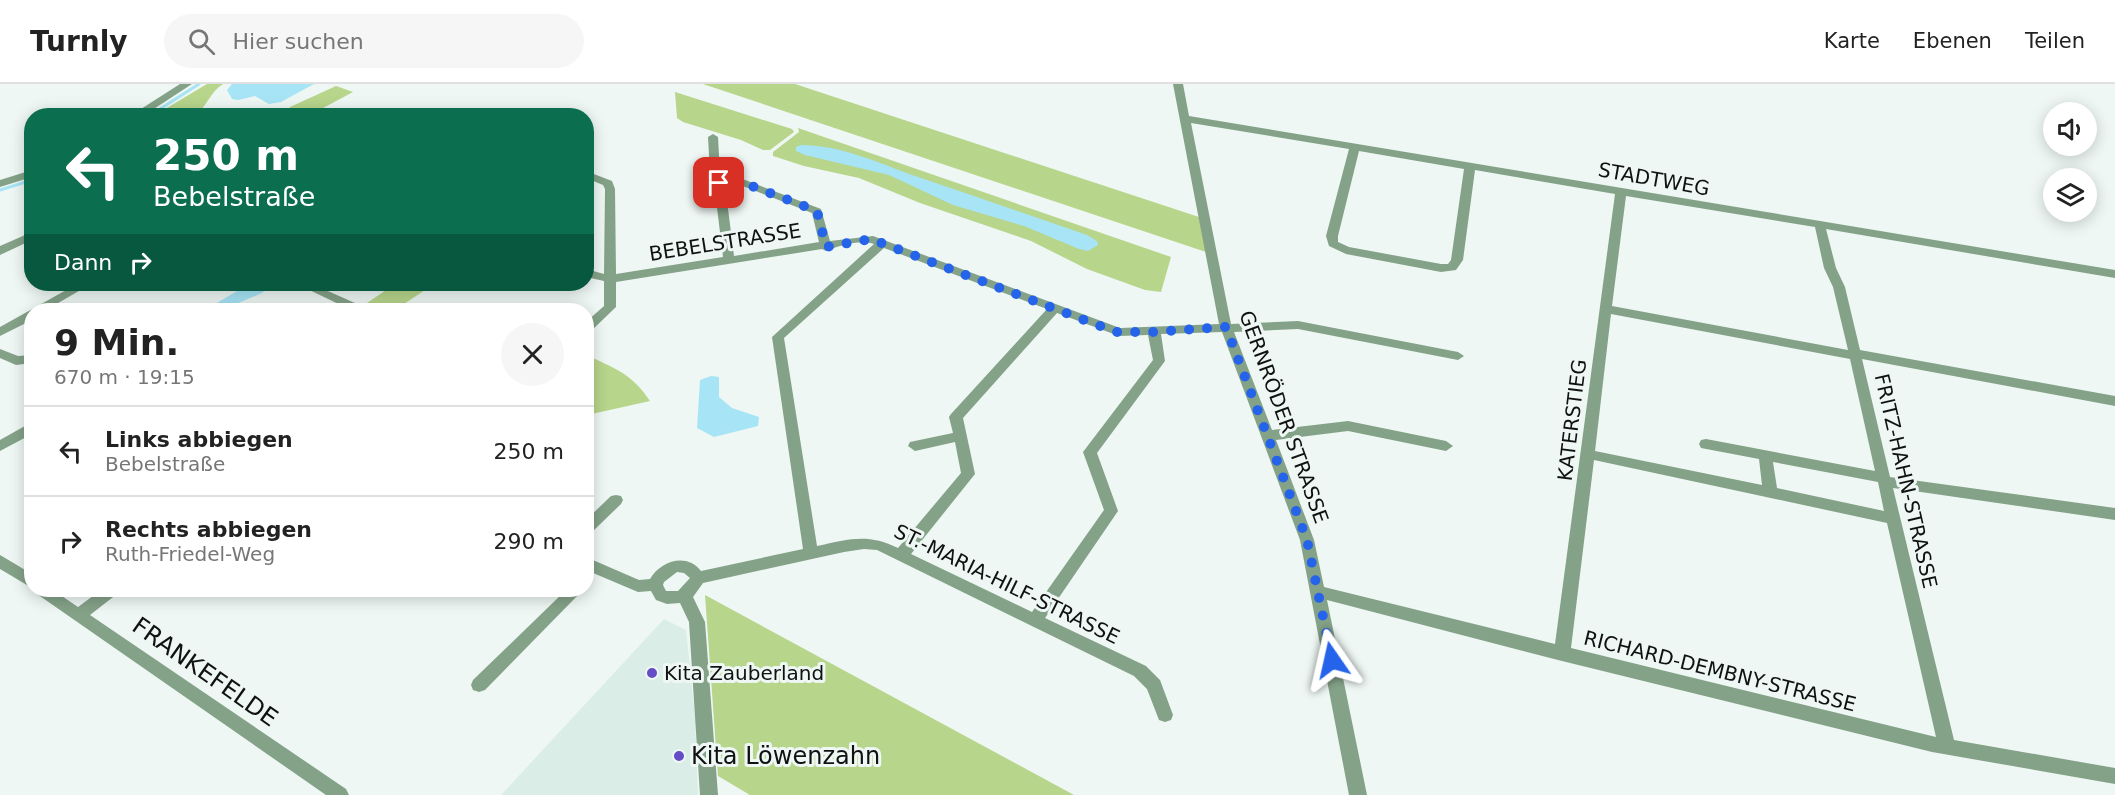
<!DOCTYPE html>
<html lang="de">
<head>
<meta charset="utf-8">
<style>
  body { margin:0; font-family:"DejaVu Sans",sans-serif; background:#f6f6f6; color:#222; height:100vh; display:flex; flex-direction:column; font-size:22px; white-space:nowrap }
  * { box-sizing:border-box; margin:0 }
  p { font-size:20px; color:#767676 }
  .icon { flex:none; width:33px; height:33px; fill:none; stroke:currentColor; stroke-width:2; stroke-linecap:round; stroke-linejoin:round }
  .map { position:relative; flex:1; overflow:hidden }
  .side { position:absolute; left:24px; top:219px; width:570px; height:294px; display:flex; flex-direction:column; background:#fff; border-radius:24px; box-shadow:0 3px 15px #0003 }
  .side>* { flex:none }
  .top-card { position:absolute; left:24px; top:24px; width:570px; height:183px; border-radius:24px; box-shadow:0 3px 15px #0003; background:#0b6e4f; color:#fff; overflow:hidden }
  .fabs { position:absolute; left:2043px; top:18px; display:grid; gap:12px }
  .fabs a { display:grid; place-items:center; width:54px; height:54px; border-radius:50%; background:#fff; box-shadow:0 3px 15px #0003; font-size:30px }
  .pin { position:absolute; display:grid; place-items:center; width:51px; height:51px; color:#fff; margin:-26px; border-radius:12px; box-shadow:0 3px 9px #0006 }
  .me { position:absolute; width:66px; margin:-33px; rotate:349deg; stroke-linejoin:round; filter:drop-shadow(0 0 4px #0008) }
  .turn { display:flex; align-items:center; gap:21px; height:126px; padding:0 30px; font-size:27px }
  .turn .icon { width:78px; height:78px; stroke-width:2.5 }
  .turn b { display:block; font-size:42px; line-height:51px }
  .then { display:flex; align-items:center; height:57px; padding:0 30px; background:#0003; gap:12px; font-size:22px }
  .round { display:grid; place-items:center; flex:none; width:63px; height:63px; border-radius:32px; background:#f6f6f6 }
  .headline { display:flex; align-items:center; justify-content:space-between; height:102px; padding:0 30px }
  h1 { font-size:36px; font-weight:700; line-height:45px }
  ul { padding:0; list-style:none }
  li { display:flex; align-items:center; gap:18px; height:90px; padding:0 30px; border-top:2px solid #e0e0e0 }
  li div { flex:1 }
  li b { display:block; font-size:22px }
  li em { font-style:normal }
  header { display:flex; align-items:center; gap:36px; box-sizing:border-box; height:84px; padding:0 30px; background:#fff; border-bottom:2px solid #e0e0e0 }
  header strong { font-size:28px }
  nav { display:flex; gap:33px; margin-inline-start:auto; font-size:21px }
  .search { width:420px; height:54px; background:#f6f6f6; display:flex; align-items:center; gap:15px; box-sizing:border-box; padding:0 21px; border-radius:33px; color:#767676; font-size:22px }
  .map>svg:first-child { display:block }
  .built { fill:#dbede7 }
  .green { fill:#b7d58b }
  .water { fill:#a7e4f6 }
  .lines { fill:none; stroke-linecap:round; stroke-linejoin:round }
  .stream { stroke:#a7e4f6; stroke-width:3 }
  .street { fill:#84a288; fill-rule:evenodd }
  .route { stroke:#2563eb; stroke-width:10; stroke-dasharray:0 18 }
  .poi-dot { fill:#644cc5; stroke:#eef7f4; stroke-width:2 }
  .labels { text-anchor:middle; stroke-width:6; stroke-linejoin:round; paint-order:stroke }
  .street-label { font-size:20px; fill:#0f1211; stroke:#eef7f4 }
  .poi-label { font-size:20px; fill:#0f1211; stroke:#eef7f4; text-anchor:start }
  .near-street-label { font-size:24px; fill:#0f1211; stroke:#eef7f4 }
  .near-poi-label { font-size:24px; fill:#0f1211; stroke:#eef7f4; text-anchor:start }
</style>
</head>
<body>
<header>
<strong>Turnly</strong>
<div class="search"><svg class="icon" aria-label="search" viewBox="0 0 24 24"><circle cx="10" cy="10" r="6"/><path d="M15 15l6 6"/></svg>Hier suchen</div>
<nav><a>Karte</a><a>Ebenen</a><a>Teilen</a></nav>
</header>
<div class="map">
<svg width="2115" height="711" viewBox="0 0 2115 711">
  <rect width="100%" height="100%" fill="#eef7f4"/>
  <polygon class="built" points="664,535 686,546 695,632 698,711 501,711"/>
  <g class="green">
    <path d="M 207,0 L 223,0 C 211,7 207,22 196,31 L 155,31 Z"/>
    <polygon points="703,0 795,0 1199,133 1206,168"/>
    <polygon points="336,2 353,8 310,31 288,31 290,23"/>
    <polygon points="675,8 792,45 794,48 770,66 763,66 741,56 683,38 677,34"/>
    <polygon points="798,44 1171,173 1161,208 1145,206 1087,185 1031,157 920,119 859,94 804,82 773,72 773,68 799,48"/>
    <polygon points="395,200 434,200 395,226 384,226 367,219"/>
    <path d="M 586,271 C 615,284 632,290 650,317 L 587,331 Z"/>
    <polygon points="705,511 1074,711 750,711 718,692"/>
  </g>
  <g class="water">
    <polygon points="232,0 314,0 281,18 269,20 255,12 238,16 232,15 227,6"/>
    <path d="M 801,61 C 839,61 877,78 912,91 C 971,111 1029,131 1087,151 L 1097,157 L 1098,161 L 1088,167 L 1079,165 L 1024,142 L 953,121 L 889,91 L 805,71 L 796,67 L 796,63 Z"/>
    <polygon points="249,200 268,200 268,203 262,209 222,226 205,226"/>
    <polygon points="711,292 719,293 719,313 732,324 759,333 758,342 714,353 697,344 700,296"/>
  </g>
  <g class="lines">
    <g class="stream">
      <polyline points="149,32 199,0"/>
      <polyline points="0,106 32,96"/>
    </g>
    <g class="street">
      <polygon points="180,0 192,0 143,32 130,32"/>
      <path d="M 1173,0 L 1183,0 L 1189,32 L 2115,186 L 2115,194 L 1826,145 L 1836,184 L 1845,203 L 1860,266 L 2115,312 L 2115,322 L 1862,275 L 1890,393 L 2115,424 L 2115,436 L 1893,404 L 1954,656 L 2115,684 L 2115,700 L 1932,668 L 1562,577 L 1327,516 L 1367,711 L 1349,711 L 1300,456 L 1222,248 L 1161,250 L 1165,277 L 1097,369 L 1118,427 L 1045,534 L 1146,582 L 1160,596 L 1173,631 L 1171,636 L 1165,638 L 1159,636 L 1147,605 L 1134,592 L 877,466 L 864,465 L 844,468 L 703,499 L 693,513 L 705,538 L 718,711 L 700,711 L 689,538 L 680,519 L 667,520 L 656,516 L 651,507 L 638,508 L 586,486 L 586,473 L 639,496 L 650,495 C 660,477 687,468 701,487 L 803,465 L 772,253 L 874,160 C 861,155 838,162 826,167 L 822,165 L 616,198 L 616,223 L 590,248 L 586,249 L 586,238 L 604,222 L 604,197 L 586,193 L 586,185 L 604,190 L 605,105 L 603,101 L 586,94 L 586,87 L 612,97 L 615,105 L 616,190 L 723,173 L 714,99 L 710,89 L 708,53 L 713,50 L 718,53 L 720,89 L 723,95 L 740,94 L 821,125 L 830,157 L 873,152 L 1120,244 L 1219,240 ZM 1191,39 L 1349,65 L 1326,152 L 1329,162 L 1346,170 L 1441,188 L 1456,186 L 1463,176 L 1475,86 L 1615,110 L 1555,560 L 1324,503 L 1314,456 L 1276,356 L 1348,347 L 1446,367 L 1453,362 L 1446,357 L 1348,337 L 1272,346 L 1234,248 L 1298,245 L 1458,276 L 1464,272 L 1458,268 L 1298,237 L 1231,240 ZM 1359,67 L 1464,85 L 1451,176 L 1448,180 L 1441,180 L 1349,163 L 1338,158 L 1338,152 ZM 735,99 L 812,129 L 819,158 L 734,172 L 725,101 ZM 1626,112 L 1815,143 L 1824,184 L 1833,203 L 1848,266 L 1612,222 ZM 884,164 L 1047,225 L 951,330 L 949,333 L 953,349 L 910,358 L 908,362 L 915,367 L 955,358 L 961,389 L 898,464 C 868,449 849,455 817,462 L 784,254 ZM 1057,229 L 1119,252 L 1148,251 L 1153,276 L 1083,368 L 1104,426 L 1032,528 L 911,470 L 975,390 L 963,334 ZM 1611,230 L 1850,275 L 1875,387 L 1706,355 L 1701,356 L 1699,360 L 1701,364 L 1759,375 L 1762,401 L 1595,367 ZM 1594,376 L 1887,439 L 1936,653 L 1571,564 ZM 1773,378 L 1878,398 L 1884,427 L 1777,404 ZM 677,488 L 684,489 L 690,494 L 678,507 L 666,507 L 663,501 L 664,498 Z"/>
      <polygon points="32,86 32,93 0,103 0,96"/>
      <polygon points="32,148 32,156 0,171 0,162"/>
      <polygon points="77,200 91,200 46,226 32,226 32,236 0,252 0,243"/>
      <polygon points="297,200 312,200 364,223 366,226 351,226"/>
      <polygon points="0,265 18,272 32,271 32,279 16,281 0,274"/>
      <polygon points="32,338 32,350 0,367 0,356"/>
      <polygon points="616,411 621,412 623,416 621,420 591,449 586,451 586,436 611,412"/>
      <polygon points="0,471 32,490 32,504 0,485"/>
      <polygon points="34,506 53,506 78,523 101,506 119,506 117,510 90,531 346,705 349,711 326,711 37,510"/>
      <polygon points="566,506 583,506 485,606 479,608 473,606 471,601 473,596"/>
    </g>
  </g>
  <g class="lines">
    <polyline class="route" points="719,99 736,96 817,127 826,163 871,155 1116,248 1154,248 1226,243 1307,456 1332,576"/>
  </g>
  <g class="poi-dot">
    <circle cx="652" cy="589" r="6"/>
    <circle cx="679" cy="672" r="6"/>
  </g>
  <g class="labels">
    <g class="street-label">
      <text transform="translate(1654 95) rotate(10)" y="7">STADTWEG</text>
      <text transform="translate(725 158) rotate(-9)" y="7">BEBELSTRASSE</text>
      <text transform="translate(1284 333) rotate(70)" y="7">GERNRÖDER STRASSE</text>
      <text transform="translate(1572 336) rotate(-83)" y="7">KATERSTIEG</text>
      <text transform="translate(1906 397) rotate(77)" y="7">FRITZ-HAHN-STRASSE</text>
      <text transform="translate(1007 500) rotate(26)" y="7">ST.-MARIA-HILF-STRASSE</text>
      <text transform="translate(1720 587) rotate(14)" y="7">RICHARD-DEMBNY-STRASSE</text>
    </g>
    <g class="poi-label">
      <text x="664" y="596">Kita Zauberland</text>
    </g>
    <g class="near-street-label">
      <text transform="translate(205 588) rotate(35)" y="8">FRANKEFELDE</text>
    </g>
    <g class="near-poi-label">
      <text x="691" y="680">Kita Löwenzahn</text>
    </g>
  </g>
</svg>
<div class="fabs">
<a><svg class="icon" aria-label="sound" viewBox="0 0 24 24"><path d="M4 9h4l5-4v14l-5-4H4zM17 9q2 3 0 6"/></svg></a>
<a><svg class="icon" aria-label="layers" viewBox="0 0 24 24"><path d="M12 4l9 5-9 5-9-5zM3 14l9 5 9-5"/></svg></a>
</div>
<div class="pin" style="left:719px;top:99px;background:#d93025"><svg class="icon" aria-label="arrive" viewBox="0 0 24 24"><path d="M6 21V4h12l-3 4 3 4H6"/></svg></div>
<svg class="me" style="left:1332px;top:576px" viewBox="-20 -20 40 40"><path d="M0-17L14 15 0 8-14 15z" fill="#2563eb" stroke="#fff" stroke-width="4"/></svg>
<div class="top-card">
<div class="turn"><svg class="icon" aria-label="left" viewBox="0 0 24 24"><path d="M17 20v-9H6M10 6l-5 5 5 5"/></svg><div><b>250 m</b>Bebelstraße</div></div>
<div class="then">Dann<svg class="icon" aria-label="right" viewBox="0 0 24 24"><path d="M7 20v-9h11M14 6l5 5-5 5"/></svg></div>
</div>
<section class="side">
<div class="headline"><div><h1>9 Min.</h1><p>670 m · 19:15</p></div><a class="round"><svg class="icon" aria-label="close" viewBox="0 0 24 24"><path d="M6 6l12 12M18 6L6 18"/></svg></a></div>
<ul>
<li><svg class="icon" aria-label="left" viewBox="0 0 24 24"><path d="M17 20v-9H6M10 6l-5 5 5 5"/></svg><div><b>Links abbiegen</b><p>Bebelstraße</p></div><em>250 m</em></li>
<li><svg class="icon" aria-label="right" viewBox="0 0 24 24"><path d="M7 20v-9h11M14 6l5 5-5 5"/></svg><div><b>Rechts abbiegen</b><p>Ruth-Friedel-Weg</p></div><em>290 m</em></li>
</ul>
</section>
</div>
</body>
</html>
